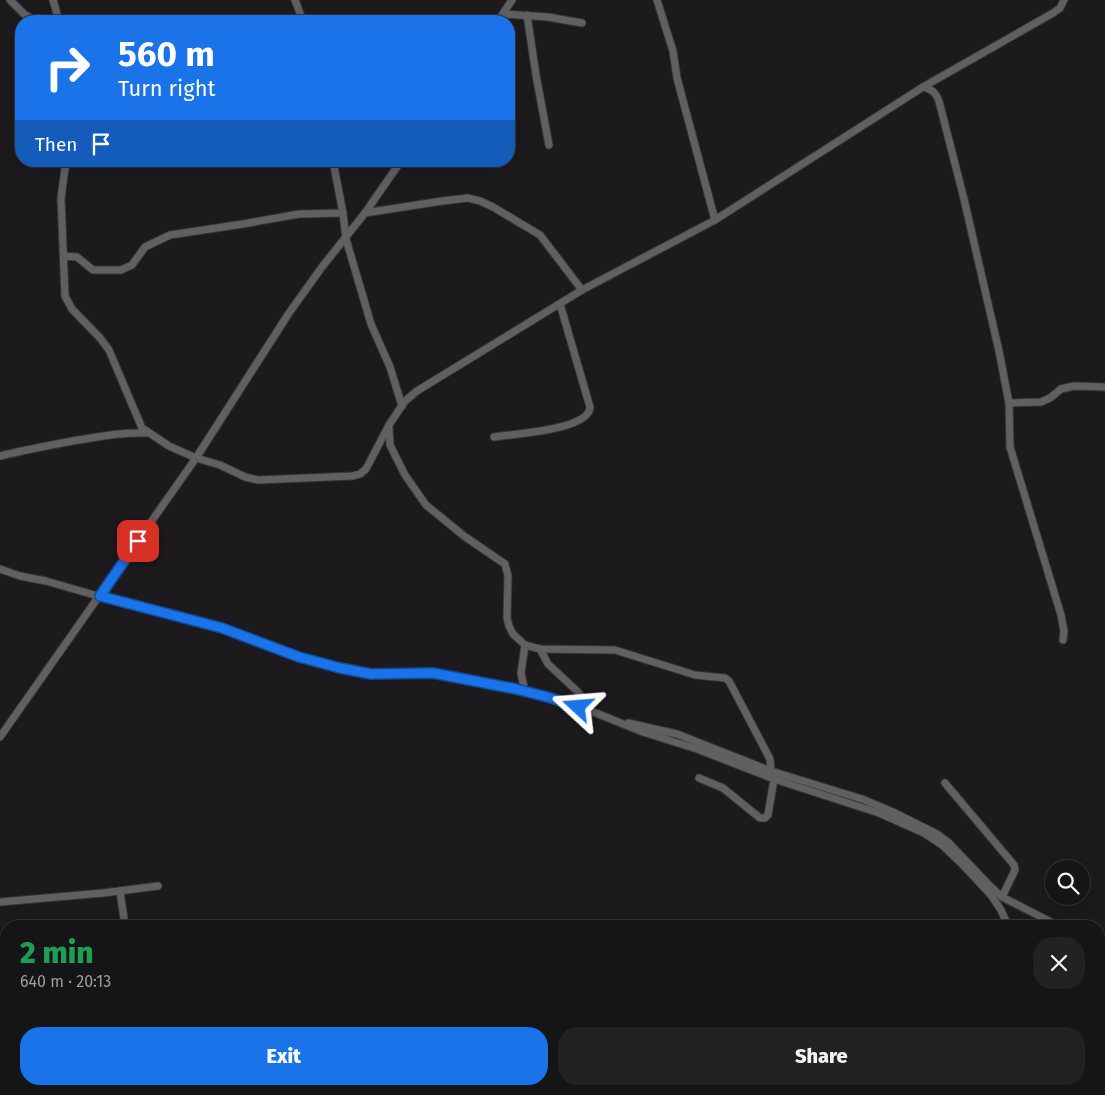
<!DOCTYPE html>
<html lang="en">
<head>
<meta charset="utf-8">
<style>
  body { margin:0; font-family:"Fira Sans",sans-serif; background:#222123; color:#f1f3f6; height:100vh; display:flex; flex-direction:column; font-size:19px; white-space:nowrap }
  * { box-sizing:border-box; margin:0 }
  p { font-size:16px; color:#9d9ea1 }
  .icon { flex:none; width:28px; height:28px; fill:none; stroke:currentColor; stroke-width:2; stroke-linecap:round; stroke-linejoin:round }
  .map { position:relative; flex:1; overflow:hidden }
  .panel { position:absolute; left:0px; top:920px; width:1105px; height:175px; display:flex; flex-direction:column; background:#151416; border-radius:20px 20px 0 0; box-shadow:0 5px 20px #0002,0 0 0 1px #343335 }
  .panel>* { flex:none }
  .top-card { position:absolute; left:15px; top:15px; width:500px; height:152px; border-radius:20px; box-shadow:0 5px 20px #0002,0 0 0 1px #343335; background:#1a73e8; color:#fff; overflow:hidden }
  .buttons { position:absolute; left:1045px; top:860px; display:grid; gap:10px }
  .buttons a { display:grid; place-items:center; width:45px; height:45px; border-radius:50%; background:#151416; box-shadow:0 5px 20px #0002,0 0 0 1px #343335; font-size:25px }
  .pin { position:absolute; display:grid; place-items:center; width:42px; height:42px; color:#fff; margin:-21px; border-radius:10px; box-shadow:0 2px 8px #0006 }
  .me { position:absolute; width:55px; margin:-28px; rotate:289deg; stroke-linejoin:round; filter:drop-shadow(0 0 4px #0008) }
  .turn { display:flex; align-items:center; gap:18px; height:105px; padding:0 20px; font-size:22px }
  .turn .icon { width:65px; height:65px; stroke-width:2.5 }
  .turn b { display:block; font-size:35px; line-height:42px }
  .then { display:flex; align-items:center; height:48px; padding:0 20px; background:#0003; gap:10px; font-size:19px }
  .round { display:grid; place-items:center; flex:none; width:52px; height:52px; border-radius:20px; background:#222123 }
  .headline { display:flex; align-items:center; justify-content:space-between; height:85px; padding:0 20px }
  h1 { font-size:30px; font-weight:800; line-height:38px; color:#1e9e55 }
  .cta { display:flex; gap:10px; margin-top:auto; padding:10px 20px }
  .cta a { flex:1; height:58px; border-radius:20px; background:#1a73e8; color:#fff; font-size:20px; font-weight:800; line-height:58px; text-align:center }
  .cta a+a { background:#222123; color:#f1f3f6 }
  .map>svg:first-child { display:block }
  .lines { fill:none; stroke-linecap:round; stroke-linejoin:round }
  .minor-casing { stroke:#373637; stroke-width:9 }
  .minor { stroke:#625f62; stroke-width:7 }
  .route-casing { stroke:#114b97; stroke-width:12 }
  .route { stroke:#1a73e8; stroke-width:9 }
</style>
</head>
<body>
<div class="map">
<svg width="1105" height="1095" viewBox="0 0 1105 1095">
  <rect width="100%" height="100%" fill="#1c1a1d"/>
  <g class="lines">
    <g class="minor-casing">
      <g id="minor">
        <polyline points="10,0 24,14 35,21"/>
        <polyline points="53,0 59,21"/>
        <polyline points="295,0 303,21"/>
        <polyline points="657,0 673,51 677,78 715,220"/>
        <polyline points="503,14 548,17 582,23"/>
        <polyline points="527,15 536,75 549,145"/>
        <polyline points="498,21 512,0"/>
        <path d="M 923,87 C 934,90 937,94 940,105 L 964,199 L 999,351 L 1009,403 L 1010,447 L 1061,615 L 1064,631 L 1063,640"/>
        <polyline points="66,161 61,198 65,296 72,309 100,338 109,350 142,428 169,446 196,458 220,465 245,477 258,480 352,476 360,474 366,469 389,425 405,401 417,391 582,290 715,220 923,87 1053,13 1060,8 1064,0"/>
        <polyline points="333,161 343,213 346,239 371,324 390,367 402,406"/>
        <polyline points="365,213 442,201 468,198 480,201 493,207 540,235 582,290"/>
        <polyline points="64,256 77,257 93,270 121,270 132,265 145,247 170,235 243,224 299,214 343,213"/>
        <polyline points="1009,403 1041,402 1050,398 1061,389 1074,386 1105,387"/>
        <polyline points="389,428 390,445 405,475 426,505 464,536 505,564 508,576 507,618 509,626 513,634 525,645 540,649 615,650 695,675 725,678 729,681 770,759 771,771"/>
        <path d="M 494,437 C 512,434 590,430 590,407 L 560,304"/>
        <path d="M 0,456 C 24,450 48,446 72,441 C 98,437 121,432 148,433"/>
        <polyline points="0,569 20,576 46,581 129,605 222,627 299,657 329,666 371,674 433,673 551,698 591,711 643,732 697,749 774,779 879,813 924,833 942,845 963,865 991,895 1001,910 1008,926"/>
        <polyline points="525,645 521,673 525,692"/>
        <polyline points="540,649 548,664 578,692 591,711"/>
        <polyline points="628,723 677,734 771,771 862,799 893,812 937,834 948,842 989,885 1002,897 1059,926"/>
        <polyline points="0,737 196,458 289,313 322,267 365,213 401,161"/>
        <polyline points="699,778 723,788 760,818 765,818 768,815 774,779"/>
        <polyline points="945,783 1014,865 1015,870 1002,897"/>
        <polyline points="120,891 125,926"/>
        <polyline points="0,902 103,893 158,886"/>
        <polyline points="1099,948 1105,952"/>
        <polyline points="1099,1050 1105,1057"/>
      </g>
    </g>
    <use href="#minor" class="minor"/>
  </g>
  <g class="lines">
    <g class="route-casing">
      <polyline id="route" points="138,541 100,596 222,628 299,657 340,668 371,674 433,673 516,689 551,698 578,707"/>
    </g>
    <use href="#route" class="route"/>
  </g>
</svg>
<div class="buttons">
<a><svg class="icon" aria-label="search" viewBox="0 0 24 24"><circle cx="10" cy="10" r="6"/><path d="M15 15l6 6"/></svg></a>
</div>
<div class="pin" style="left:138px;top:541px;background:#d93025"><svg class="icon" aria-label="arrive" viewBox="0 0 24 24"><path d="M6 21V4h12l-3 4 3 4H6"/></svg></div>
<svg class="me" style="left:578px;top:707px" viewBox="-20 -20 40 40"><path d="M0-17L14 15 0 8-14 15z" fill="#1a73e8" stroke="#fff" stroke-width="4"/></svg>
<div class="top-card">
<div class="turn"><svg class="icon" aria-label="right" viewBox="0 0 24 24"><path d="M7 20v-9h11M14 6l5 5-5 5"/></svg><div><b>560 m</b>Turn right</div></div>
<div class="then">Then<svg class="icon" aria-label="arrive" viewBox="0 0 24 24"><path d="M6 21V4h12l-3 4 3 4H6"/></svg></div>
</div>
<section class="panel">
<div class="headline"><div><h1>2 min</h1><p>640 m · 20:13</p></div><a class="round"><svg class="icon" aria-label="close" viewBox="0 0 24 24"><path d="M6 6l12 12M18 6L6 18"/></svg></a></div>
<div class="cta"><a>Exit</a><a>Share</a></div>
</section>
</div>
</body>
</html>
